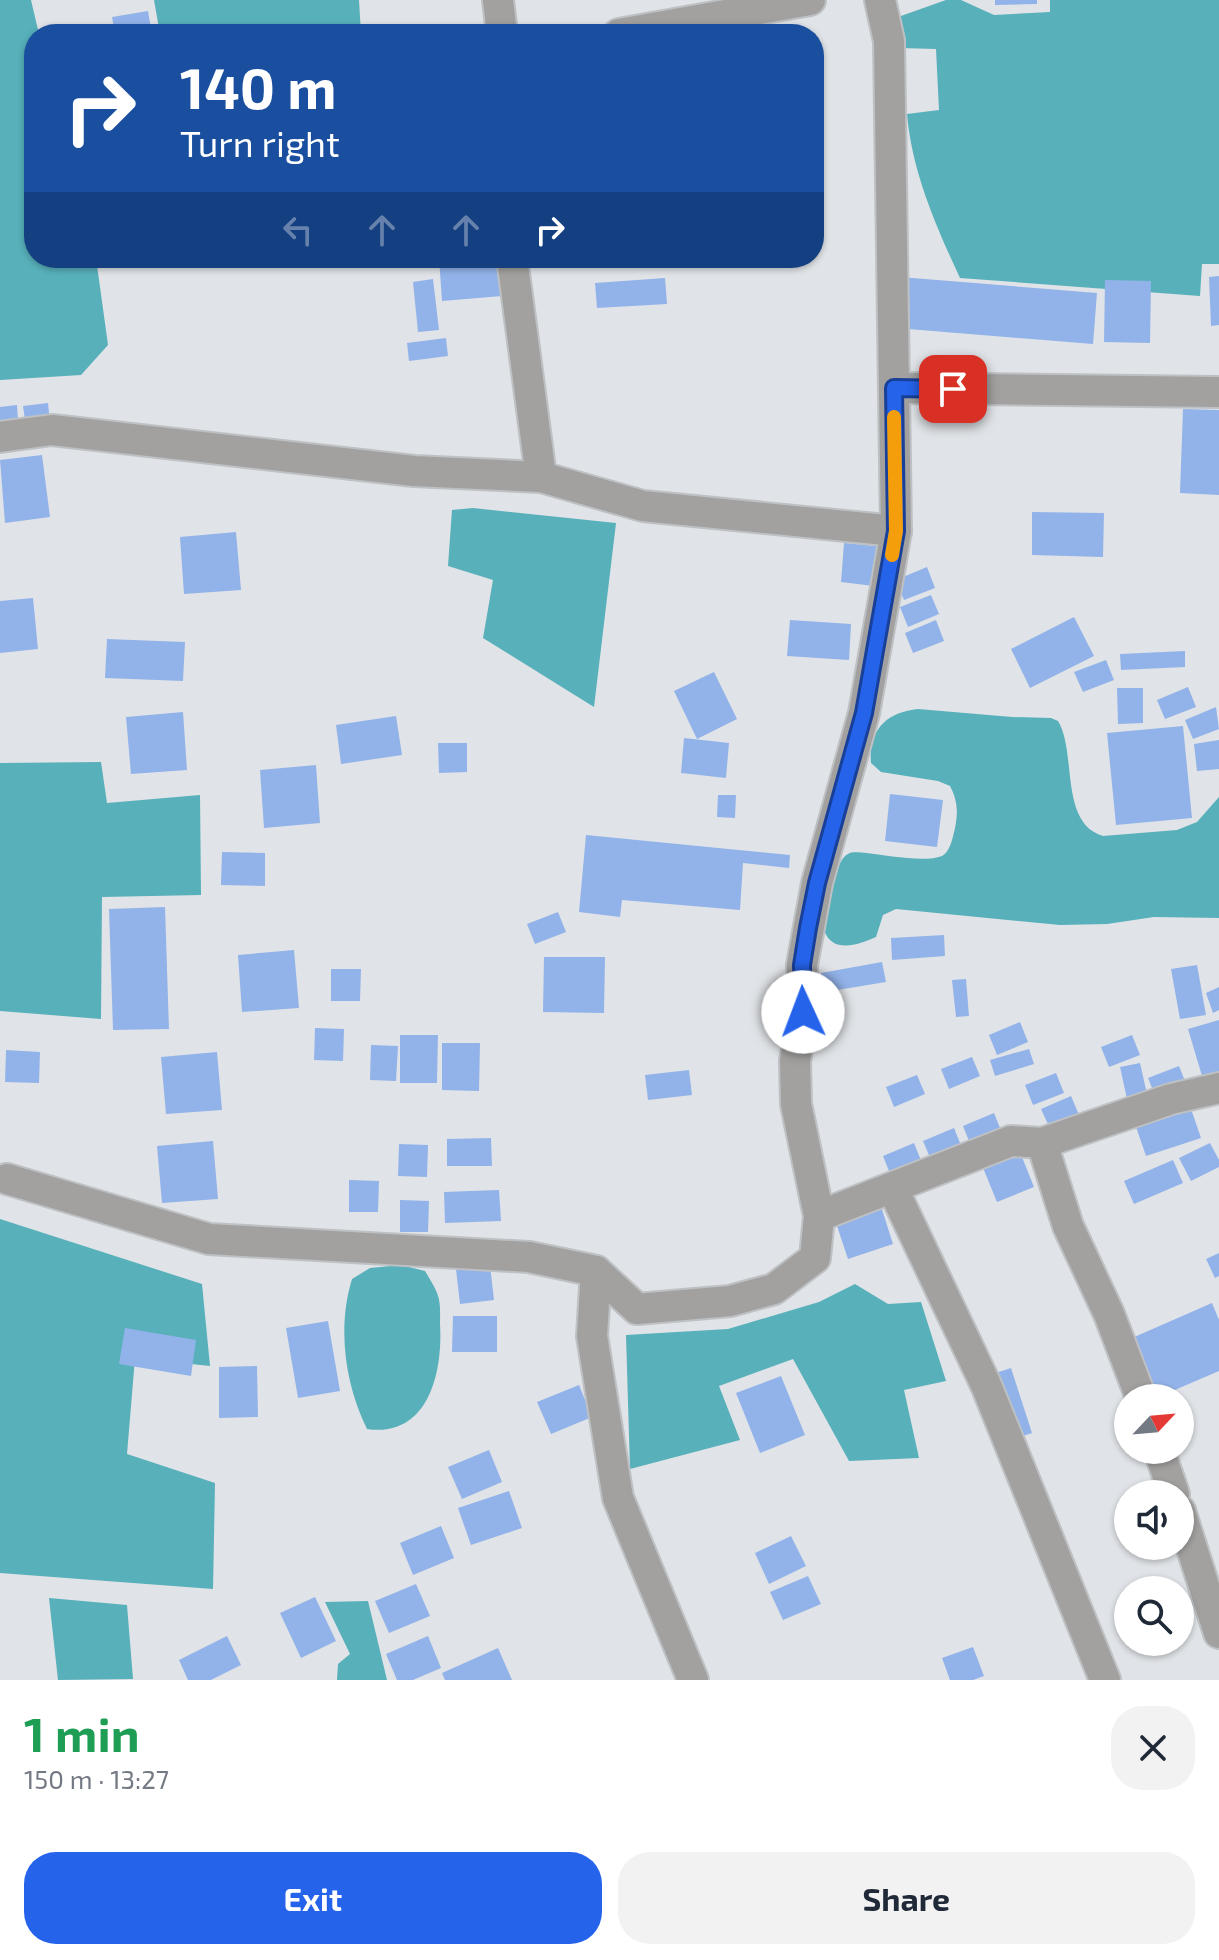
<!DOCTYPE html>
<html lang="en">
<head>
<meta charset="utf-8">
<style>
  body { margin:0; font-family:"Exo 2",sans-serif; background:#f2f2f3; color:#1f2937; height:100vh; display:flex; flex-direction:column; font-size:30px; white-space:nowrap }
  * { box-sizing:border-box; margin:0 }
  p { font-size:26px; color:#747a83 }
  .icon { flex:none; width:44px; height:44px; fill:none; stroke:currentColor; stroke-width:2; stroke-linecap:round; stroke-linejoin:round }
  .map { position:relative; height:1680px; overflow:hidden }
  .sheet { display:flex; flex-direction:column; background:#fff; flex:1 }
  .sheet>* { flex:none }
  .guide { position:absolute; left:24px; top:24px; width:800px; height:244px; border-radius:32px; box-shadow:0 2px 6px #0004; background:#1a4fa0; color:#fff; overflow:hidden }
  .needle { width:52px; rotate:64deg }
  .controls { position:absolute; left:1114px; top:1384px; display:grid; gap:16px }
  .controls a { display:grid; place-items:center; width:80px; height:80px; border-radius:50%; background:#fff; box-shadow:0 2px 6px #0004; font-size:40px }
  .pin { position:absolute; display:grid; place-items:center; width:68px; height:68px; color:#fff; margin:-34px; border-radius:16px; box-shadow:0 4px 12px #0006 }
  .me { position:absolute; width:88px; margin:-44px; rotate:358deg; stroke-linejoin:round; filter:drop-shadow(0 0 6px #0008) }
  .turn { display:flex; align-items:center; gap:28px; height:168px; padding:0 24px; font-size:36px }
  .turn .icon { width:104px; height:104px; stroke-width:2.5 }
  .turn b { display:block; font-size:56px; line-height:68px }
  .lanes { display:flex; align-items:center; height:76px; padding:0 24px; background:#0003; justify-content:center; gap:40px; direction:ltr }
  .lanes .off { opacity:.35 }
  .round { display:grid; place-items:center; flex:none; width:84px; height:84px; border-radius:32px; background:#f2f2f3 }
  .headline { display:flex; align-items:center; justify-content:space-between; height:136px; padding:0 24px }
  h1 { font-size:48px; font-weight:700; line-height:60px; color:#1e9e55 }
  .cta { display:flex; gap:16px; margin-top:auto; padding:16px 24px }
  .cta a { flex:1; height:92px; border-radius:32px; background:#2563eb; color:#fff; font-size:32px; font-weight:700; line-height:92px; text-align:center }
  .cta a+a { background:#f2f2f3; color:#1f2937 }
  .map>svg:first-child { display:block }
  .water { fill:#57b0ba }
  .building { fill:#92b3e9 }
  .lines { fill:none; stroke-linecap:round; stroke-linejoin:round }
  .minor-casing { stroke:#bec1c4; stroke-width:34 }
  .minor { stroke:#a3a1a0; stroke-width:30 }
  .route-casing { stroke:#184099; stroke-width:20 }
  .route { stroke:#2563eb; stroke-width:14 }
  .slow { stroke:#f59e0b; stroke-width:14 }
</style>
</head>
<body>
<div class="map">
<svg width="1219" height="1680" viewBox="0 0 1219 1680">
  <rect width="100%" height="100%" fill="#e0e3e7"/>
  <g class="water">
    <polygon points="0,0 31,0 39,34 34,34 34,258 96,258 108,345 81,375 0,380"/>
    <polygon points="154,0 359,0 361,34 160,34"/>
    <path d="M 946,0 L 961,0 L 994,15 L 1050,12 L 1050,0 L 1219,0 L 1219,264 L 1202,264 L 1200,296 L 960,278 C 936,226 912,172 907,114 L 939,110 L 936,49 L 900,48 L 898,17 Z"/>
    <polygon points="473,508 616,523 594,707 483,638 493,580 448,566 452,510"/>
    <path d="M 918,709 L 1012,717 L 1051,718 L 1058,721 C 1077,752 1059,823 1103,836 L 1177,830 L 1197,822 L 1219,797 L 1219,918 L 1154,917 L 1107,924 L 1060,925 L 896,909 L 883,915 L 876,937 C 858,945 832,954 824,930 C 828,914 833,861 848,854 C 853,851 861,853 867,853 C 885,855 925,863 942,856 C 950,852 953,837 955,828 C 958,813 958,801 950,786 L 938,781 L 881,772 L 871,763 C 868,730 887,712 918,709 Z"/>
    <polygon points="101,762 107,803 200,795 201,895 102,897 101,1019 0,1011 0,763"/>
    <polygon points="0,1219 202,1284 210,1366 135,1358 127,1454 215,1483 213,1589 0,1573"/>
    <path d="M 401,1265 L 425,1271 C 429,1278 434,1285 437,1293 C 441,1302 440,1314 440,1324 C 443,1373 428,1438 367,1429 C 345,1384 337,1328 352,1279 L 370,1268 Z"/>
    <polygon points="855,1284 888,1304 921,1302 946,1381 904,1390 919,1458 849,1461 793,1359 719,1386 740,1440 630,1469 626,1335 728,1329 819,1302"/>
    <polygon points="49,1598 127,1605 133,1679 58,1680"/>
    <polygon points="368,1601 387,1680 337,1680 338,1664 350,1654 325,1602"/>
  </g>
  <g class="building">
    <polygon points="995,0 1037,0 1037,4 995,5"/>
    <polygon points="148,11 152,34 115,34 112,17"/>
    <polygon points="439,258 499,258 502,296 442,301"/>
    <polygon points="1219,276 1219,325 1211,326 1209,277"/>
    <polygon points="900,277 1097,293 1093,344 896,328"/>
    <polygon points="665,278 667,304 597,308 595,283"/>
    <polygon points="433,279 439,330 418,332 413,282"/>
    <polygon points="1105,280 1151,281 1150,343 1104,342"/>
    <polygon points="446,338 448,356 409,361 407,343"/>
    <polygon points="48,403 51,432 27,434 23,406"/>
    <polygon points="17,405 19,435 0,437 0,407"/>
    <polygon points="1183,409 1219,410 1219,495 1180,493"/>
    <polygon points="42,455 50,517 5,523 0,460"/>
    <polygon points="1032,512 1104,513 1103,557 1032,555"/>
    <polygon points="236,532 241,590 184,594 180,537"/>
    <polygon points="844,543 886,547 882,587 841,582"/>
    <polygon points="927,567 935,588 904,600 896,580"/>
    <polygon points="931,595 939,614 908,627 900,607"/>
    <polygon points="33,598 38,649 0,653 0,601"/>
    <polygon points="1074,617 1094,656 1030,688 1011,649"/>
    <polygon points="790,620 851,624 849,660 787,656"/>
    <polygon points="936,620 944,641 913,653 905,633"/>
    <polygon points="107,639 185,642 183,681 105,678"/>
    <polygon points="1185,651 1185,667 1121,670 1120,654"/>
    <polygon points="1106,660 1114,680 1083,692 1074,672"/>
    <polygon points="714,672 737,719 697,739 674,691"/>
    <polygon points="1188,687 1196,707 1165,719 1157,700"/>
    <polygon points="1117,688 1143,688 1143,723 1118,724"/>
    <polygon points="1216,707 1219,729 1193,739 1185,720"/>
    <polygon points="183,712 187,770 131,774 126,717"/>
    <polygon points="396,716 402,755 341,764 336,725"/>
    <polygon points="1183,726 1192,818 1116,825 1107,733"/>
    <polygon points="684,738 729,743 726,778 681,773"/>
    <polygon points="1219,740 1219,769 1197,771 1194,744"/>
    <polygon points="438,743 467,743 467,772 439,773"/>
    <polygon points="316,765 320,823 264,828 260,770"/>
    <polygon points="890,794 943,800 937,847 885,841"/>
    <polygon points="718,795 736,795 735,818 717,817"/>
    <polygon points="586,835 790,855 789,868 743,863 740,910 622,900 620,917 579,912"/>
    <polygon points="222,852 265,853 265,886 221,885"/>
    <polygon points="165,907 169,1029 113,1030 109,909"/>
    <polygon points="558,912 566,932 535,944 527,924"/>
    <polygon points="944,935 945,956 892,960 891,938"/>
    <polygon points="294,950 299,1008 242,1012 238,955"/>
    <polygon points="544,957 605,957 604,1013 543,1012"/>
    <polygon points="882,962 886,982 825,992 821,973"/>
    <polygon points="1197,965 1206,1015 1180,1019 1171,969"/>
    <polygon points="331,969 361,969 360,1001 331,1001"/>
    <polygon points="966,979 969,1016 956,1017 952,980"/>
    <polygon points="1219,987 1219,1010 1213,1013 1206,993"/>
    <polygon points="1219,1020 1219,1082 1205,1086 1188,1029"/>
    <polygon points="1020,1022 1028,1042 997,1055 989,1035"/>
    <polygon points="315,1028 344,1029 343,1061 314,1060"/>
    <polygon points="400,1035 438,1035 437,1083 400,1083"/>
    <polygon points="1132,1035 1140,1055 1109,1067 1101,1047"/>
    <polygon points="442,1043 480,1043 479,1091 442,1090"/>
    <polygon points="371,1045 398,1046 396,1081 370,1080"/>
    <polygon points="1029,1049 1034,1064 995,1076 990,1060"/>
    <polygon points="6,1050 40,1052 39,1083 5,1082"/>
    <polygon points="217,1052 222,1110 166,1114 161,1057"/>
    <polygon points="972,1057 980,1076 949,1089 941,1069"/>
    <polygon points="1140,1063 1149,1103 1129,1108 1120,1067"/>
    <polygon points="1179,1066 1187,1086 1156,1098 1148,1078"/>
    <polygon points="689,1070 692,1095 648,1100 645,1075"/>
    <polygon points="1056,1073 1064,1093 1033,1105 1025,1085"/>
    <polygon points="917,1075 925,1094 894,1107 886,1087"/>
    <polygon points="1071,1096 1082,1122 1053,1135 1041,1109"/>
    <polygon points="1189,1103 1201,1138 1146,1156 1134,1121"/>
    <polygon points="994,1113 1002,1133 971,1146 963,1126"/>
    <polygon points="954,1128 962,1148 931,1160 923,1141"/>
    <polygon points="491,1138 492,1166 447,1166 447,1139"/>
    <polygon points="213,1141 218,1199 162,1203 157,1146"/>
    <polygon points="914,1143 922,1163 891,1176 883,1156"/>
    <polygon points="1210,1143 1219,1160 1219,1167 1191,1181 1179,1158"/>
    <polygon points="399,1144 428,1145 427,1177 398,1176"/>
    <polygon points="1018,1147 1034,1187 997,1202 981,1163"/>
    <polygon points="1173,1160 1183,1183 1134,1204 1124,1181"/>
    <polygon points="349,1180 379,1181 378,1212 349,1212"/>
    <polygon points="499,1190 501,1221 445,1223 444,1192"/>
    <polygon points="400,1200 429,1201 428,1232 400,1232"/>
    <polygon points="879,1200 893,1244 848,1259 833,1214"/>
    <polygon points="1219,1253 1219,1276 1215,1278 1206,1259"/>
    <polygon points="490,1265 494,1300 460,1304 456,1269"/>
    <polygon points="1212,1303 1219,1320 1219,1371 1156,1398 1139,1398 1116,1345"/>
    <polygon points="453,1316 497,1316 497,1352 452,1352"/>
    <polygon points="328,1321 340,1391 298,1398 286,1328"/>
    <polygon points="125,1328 196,1340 191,1376 119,1364"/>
    <polygon points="257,1366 258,1417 219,1418 219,1367"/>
    <polygon points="1011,1368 1032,1433 1002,1443 980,1378"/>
    <polygon points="781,1376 805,1435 760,1453 736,1393"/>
    <polygon points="579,1385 592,1417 551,1434 537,1402"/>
    <polygon points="489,1450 502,1482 462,1499 448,1467"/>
    <polygon points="509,1491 522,1528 471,1545 458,1508"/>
    <polygon points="441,1526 454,1558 413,1575 400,1543"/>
    <polygon points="791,1536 806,1566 769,1584 755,1553"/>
    <polygon points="808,1576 821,1604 783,1620 770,1592"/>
    <polygon points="416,1584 430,1616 389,1633 375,1601"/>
    <polygon points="315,1597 336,1641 301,1658 280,1613"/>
    <polygon points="227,1636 241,1665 211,1680 188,1680 179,1660"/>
    <polygon points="428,1636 441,1668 413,1680 397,1680 386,1654"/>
    <polygon points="973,1647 984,1676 973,1680 950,1680 942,1658"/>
    <polygon points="498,1648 512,1680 445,1680 442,1673"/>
  </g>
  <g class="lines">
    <g class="minor-casing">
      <g id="minor">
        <polyline points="498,0 502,34"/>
        <polyline points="619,34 810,0"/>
        <polyline points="512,258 541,477"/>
        <polyline points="894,388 1219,392"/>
        <polyline points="0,437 52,430 414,471 541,477 643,506 896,531 889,41 880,0"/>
        <polyline points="1042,1143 1171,1099 1219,1088"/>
        <polyline points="7,1179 209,1239 529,1257 596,1271 637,1309 730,1301 774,1289 815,1258 819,1216 796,1104 795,1061 803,1012 802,965 817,883 864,713 896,531"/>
        <polyline points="893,1189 986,1385 1105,1680"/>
        <polyline points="819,1216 1011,1141 1042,1143 1068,1226 1109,1314 1141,1398"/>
        <polyline points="596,1271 592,1336 618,1498 693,1680"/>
        <polyline points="1159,1450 1174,1494"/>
        <polyline points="1180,1511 1219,1633"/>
      </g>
    </g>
    <use href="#minor" class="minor"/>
  </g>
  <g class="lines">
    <g class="route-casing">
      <polyline id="route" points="803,1012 802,965 808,928 817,883 864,713 896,531 894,388 953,389"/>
    </g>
    <use href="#route" class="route"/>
    <polyline class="slow" points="892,555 896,531 894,417"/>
  </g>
</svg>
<div class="controls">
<a><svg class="needle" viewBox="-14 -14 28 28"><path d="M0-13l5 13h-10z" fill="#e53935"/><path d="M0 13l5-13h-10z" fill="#747a83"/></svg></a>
<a><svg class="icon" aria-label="sound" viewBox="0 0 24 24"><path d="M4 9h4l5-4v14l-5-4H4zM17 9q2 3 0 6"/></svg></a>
<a><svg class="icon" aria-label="search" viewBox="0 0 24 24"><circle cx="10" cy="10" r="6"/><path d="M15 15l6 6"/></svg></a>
</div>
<div class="pin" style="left:953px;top:389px;background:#d93025"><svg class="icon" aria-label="arrive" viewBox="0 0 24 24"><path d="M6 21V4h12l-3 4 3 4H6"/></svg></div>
<svg class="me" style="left:803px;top:1012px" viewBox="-20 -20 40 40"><circle r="19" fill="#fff"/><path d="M0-13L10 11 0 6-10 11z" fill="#2563eb"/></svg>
<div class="guide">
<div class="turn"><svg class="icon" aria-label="right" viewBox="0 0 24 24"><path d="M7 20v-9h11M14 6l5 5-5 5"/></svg><div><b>140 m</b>Turn right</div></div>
<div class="lanes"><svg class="icon off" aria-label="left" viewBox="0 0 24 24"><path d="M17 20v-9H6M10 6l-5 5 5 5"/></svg><svg class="icon off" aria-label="ahead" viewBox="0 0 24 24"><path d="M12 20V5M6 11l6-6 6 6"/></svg><svg class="icon off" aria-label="ahead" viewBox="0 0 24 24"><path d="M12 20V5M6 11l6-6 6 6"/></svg><svg class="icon" aria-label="right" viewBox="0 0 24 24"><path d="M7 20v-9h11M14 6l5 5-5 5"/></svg></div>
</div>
</div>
<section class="sheet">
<div class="headline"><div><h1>1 min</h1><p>150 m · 13:27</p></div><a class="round"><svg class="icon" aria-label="close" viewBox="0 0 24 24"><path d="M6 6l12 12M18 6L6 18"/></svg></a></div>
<div class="cta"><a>Exit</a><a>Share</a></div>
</section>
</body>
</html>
